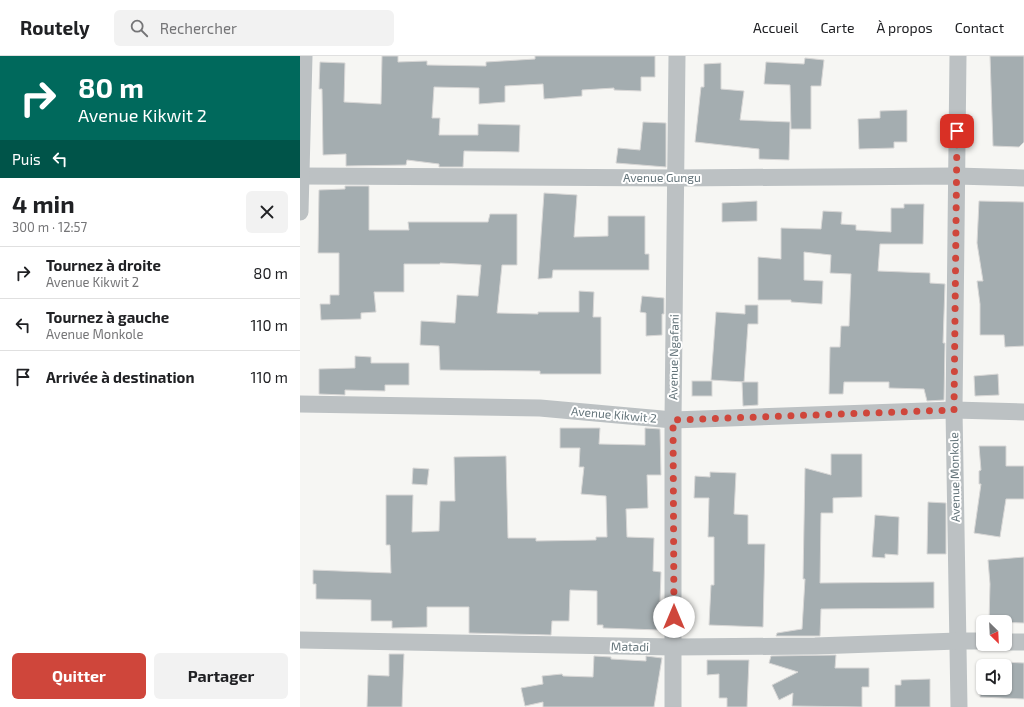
<!DOCTYPE html>
<html lang="fr">
<head>
<meta charset="utf-8">
<style>
  body { margin:0; font-family:"Exo 2",sans-serif; background:#f2f2f2; color:#202124; height:100vh; display:flex; flex-direction:column; font-size:15px; white-space:nowrap }
  * { box-sizing:border-box; margin:0 }
  p { font-size:13px; color:#757577 }
  .icon { flex:none; width:22px; height:22px; fill:none; stroke:currentColor; stroke-width:2; stroke-linecap:round; stroke-linejoin:round }
  .map { position:relative; flex:1; overflow:hidden }
  .side { display:flex; flex-direction:column; background:#fff; width:300px }
  .side>* { flex:none }
  .top-card { background:#00695c; color:#fff; overflow:hidden }
  .needle { width:26px; rotate:156deg }
  .controls { position:absolute; left:676px; top:559px; display:grid; gap:8px }
  .controls a { display:grid; place-items:center; width:36px; height:36px; border-radius:6px; background:#fff; box-shadow:0 1px 3px #0004; font-size:20px }
  .pin { position:absolute; display:grid; place-items:center; width:34px; height:34px; color:#fff; margin:-17px; border-radius:8px; box-shadow:0 2px 6px #0006 }
  .me { position:absolute; width:44px; margin:-22px; rotate:0deg; stroke-linejoin:round; filter:drop-shadow(0 0 3px #0008) }
  .turn { display:flex; align-items:center; gap:14px; height:84px; padding:0 12px; font-size:18px }
  .turn .icon { width:52px; height:52px; stroke-width:2.5 }
  .turn b { display:block; font-size:28px; line-height:34px }
  .then { display:flex; align-items:center; height:38px; padding:0 12px; background:#0003; gap:8px; font-size:15px }
  .round { display:grid; place-items:center; flex:none; width:42px; height:42px; border-radius:6px; background:#f2f2f2 }
  .head { display:flex; align-items:center; justify-content:space-between; height:68px; padding:0 12px }
  h1 { font-size:24px; font-weight:700; line-height:30px }
  .primary-button { display:flex; gap:8px; margin-top:auto; padding:8px 12px }
  .primary-button a { flex:1; height:46px; border-radius:6px; background:#cf463b; color:#fff; font-size:16px; font-weight:700; line-height:46px; text-align:center }
  .primary-button a+a { background:#f2f2f2; color:#202124 }
  ul { padding:0; list-style:none }
  li { display:flex; align-items:center; gap:12px; height:52px; padding:0 12px; border-top:1px solid #e0e0e0 }
  li div { flex:1 }
  li b { display:block; font-size:15px }
  li em { font-style:normal }
  header { display:flex; align-items:center; gap:24px; box-sizing:border-box; height:56px; padding:0 20px; background:#fff; border-bottom:1px solid #e0e0e0 }
  header strong { font-size:19px }
  nav { display:flex; gap:22px; margin-inline-start:auto; font-size:14px }
  .search { width:280px; height:36px; background:#f2f2f2; display:flex; align-items:center; gap:10px; box-sizing:border-box; padding:0 14px; border-radius:6px; color:#757577; font-size:15px }
  main { display:flex; flex:1; min-height:0 }
  .map>svg:first-child { display:block }
  .building { fill:#a4adb0; stroke:#d8d7d6; fill-rule:evenodd }
  .lines { fill:none; stroke-linecap:round; stroke-linejoin:round }
  .street { stroke:#bcc1c3; stroke-width:17 }
  .route { stroke:#cf463b; stroke-width:7; stroke-dasharray:0 12.6 }
  .labels { text-anchor:middle; stroke-width:4; stroke-linejoin:round; paint-order:stroke }
  .street-label { font-size:12px; fill:#65757b; stroke:#fff }
</style>
</head>
<body>
<header>
<strong>Routely</strong>
<div class="search"><svg class="icon" aria-label="search" viewBox="0 0 24 24"><circle cx="10" cy="10" r="6"/><path d="M15 15l6 6"/></svg>Rechercher</div>
<nav><a>Accueil</a><a>Carte</a><a>À propos</a><a>Contact</a></nav>
</header>
<main>
<section class="side">
<div class="top-card">
<div class="turn"><svg class="icon" aria-label="right" viewBox="0 0 24 24"><path d="M7 20v-9h11M14 6l5 5-5 5"/></svg><div><b>80 m</b>Avenue Kikwit 2</div></div>
<div class="then">Puis<svg class="icon" aria-label="left" viewBox="0 0 24 24"><path d="M17 20v-9H6M10 6l-5 5 5 5"/></svg></div>
</div>
<div class="head"><div><h1>4 min</h1><p>300 m · 12:57</p></div><a class="round"><svg class="icon" aria-label="close" viewBox="0 0 24 24"><path d="M6 6l12 12M18 6L6 18"/></svg></a></div>
<ul>
<li><svg class="icon" aria-label="right" viewBox="0 0 24 24"><path d="M7 20v-9h11M14 6l5 5-5 5"/></svg><div><b>Tournez à droite</b><p>Avenue Kikwit 2</p></div><em>80 m</em></li>
<li><svg class="icon" aria-label="left" viewBox="0 0 24 24"><path d="M17 20v-9H6M10 6l-5 5 5 5"/></svg><div><b>Tournez à gauche</b><p>Avenue Monkole</p></div><em>110 m</em></li>
<li><svg class="icon" aria-label="arrive" viewBox="0 0 24 24"><path d="M6 21V4h12l-3 4 3 4H6"/></svg><div><b>Arrivée à destination</b></div><em>110 m</em></li>
</ul>
<div class="primary-button"><a>Quitter</a><a>Partager</a></div>
</section>
<div class="map">
<svg width="724" height="651" viewBox="0 0 724 651">
  <rect width="100%" height="100%" fill="#f6f6f3"/>
  <g class="building">
    <polygon points="82,0 98,0 98,6 127,5 127,9 186,10 186,6 235,3 235,0 355,0 355,21 341,21 341,35 314,34 314,32 282,34 282,40 244,43 243,28 205,30 205,46 179,48 179,32 134,31 132,62 140,62 139,79 178,79 178,68 220,69 219,96 164,95 163,111 139,111 139,108 107,104 106,109 46,110 46,98 23,99 22,33 19,33 20,6 45,7 44,46 81,48"/>
    <polygon points="690,0 724,0 724,86 719,91 693,90"/>
    <polygon points="505,2 524,4 521,30 511,30 511,73 491,73 490,29 464,28 466,6 504,8"/>
    <polygon points="421,7 421,33 444,35 440,64 490,66 489,104 459,103 459,93 395,86 401,31 404,31 404,8"/>
    <polygon points="607,54 607,86 594,86 594,92 559,93 558,63 580,62 580,55"/>
    <polygon points="343,66 366,67 366,111 316,107 318,92 340,94"/>
    <polygon points="45,130 69,130 69,174 109,174 108,166 188,166 190,158 217,158 217,209 202,209 197,257 238,258 238,256 279,256 279,235 294,236 293,261 301,261 301,318 240,318 240,315 140,314 139,290 120,289 121,265 155,267 157,239 178,240 181,209 140,207 140,208 104,208 104,236 74,236 76,256 61,257 61,263 21,264 20,248 30,248 30,239 39,239 39,197 18,197 19,134 45,133"/>
    <polygon points="244,137 277,139 274,181 308,180 308,160 345,160 345,198 349,198 349,214 253,214 252,222 238,223"/>
    <polygon points="457,145 457,165 422,166 422,147"/>
    <polygon points="679,145 724,146 724,290 705,291 704,279 680,279 680,248 677,225 683,225 677,187"/>
    <polygon points="604,148 624,148 623,188 580,188 578,215 630,217 630,227 645,228 643,287 645,287 644,344 627,345 624,333 589,332 589,326 544,326 543,338 529,338 530,291 540,291 541,270 549,270 551,218 530,217 531,199 504,196 504,224 523,225 522,248 491,246 491,244 458,244 458,201 481,203 481,172 521,173 523,155 542,156 541,168 556,169 556,174 591,176 591,152 604,152"/>
    <polygon points="342,240 364,242 364,258 362,258 362,279 346,280 346,257 340,256"/>
    <polygon points="445,249 458,249 458,268 448,268 444,326 411,324 416,256 445,258"/>
    <polygon points="55,300 71,301 71,307 109,307 109,329 85,329 85,335 45,334 45,339 19,338 19,313 55,312"/>
    <polygon points="698,318 699,339 675,340 674,320"/>
    <rect x="392" y="325" width="20" height="15"/>
    <polygon points="442,326 458,326 458,349 443,350"/>
    <polygon points="260,372 300,372 299,388 345,389 345,372 360,373 361,419 347,419 348,452 326,453 327,481 354,482 353,515 361,516 359,574 303,572 303,569 297,569 297,535 270,534 269,565 252,565 251,579 169,577 169,551 127,551 127,571 92,572 92,565 71,565 71,544 16,543 16,528 13,528 13,514 91,517 90,489 86,489 86,439 113,439 112,476 139,475 140,445 155,445 154,401 206,400 208,482 236,482 236,485 296,484 296,481 307,481 306,440 281,438 284,411 279,411 280,392 260,392"/>
    <polygon points="679,390 706,390 706,410 724,410 724,443 706,443 700,481 674,477 681,428 679,428 679,415 681,414"/>
    <polygon points="531,398 562,398 562,441 533,442 533,457 521,457 520,527 634,526 634,552 521,553 520,580 476,580 477,577 502,573 505,523 503,523 505,412 531,419"/>
    <polygon points="113,412 129,413 127,429 112,428"/>
    <polygon points="410,416 436,417 434,458 448,459 448,488 465,488 463,571 409,569 411,529 414,529 414,481 408,481 409,442 394,442 395,420 410,421"/>
    <polygon points="628,446 646,447 646,498 627,498"/>
    <polygon points="575,459 599,461 598,499 585,498 585,502 572,501"/>
    <polygon points="724,501 724,567 689,566 690,528 688,504"/>
    <polygon points="89,598 104,598 102,651 67,651 68,619 89,620"/>
    <polygon points="536,599 535,612 569,612 569,631 562,631 562,651 492,650 493,637 479,644 472,629 498,616 469,607 471,600"/>
    <polygon points="294,600 311,601 311,603 346,605 346,600 362,602 354,651 243,651 243,646 225,650 221,632 243,628 242,620 262,618 263,620 293,621"/>
    <polygon points="407,604 449,604 447,651 427,651 427,642 419,642 419,618 407,619"/>
    <path d="M 682,605 L 724,607 L 724,643 L 680,641 ZM 683,610 L 705,610 L 705,632 L 683,632 Z"/>
    <polygon points="630,623 630,651 595,651 595,629 601,629 601,624"/>
  </g>
  <g class="lines">
    <g class="street">
      <polyline points="658,0 654,354 659,651"/>
      <polyline points="0,120 376,122 656,120 724,122"/>
      <polyline points="0,156 4,0"/>
      <polyline points="0,348 240,352 373,364 654,354 724,356"/>
      <polyline points="0,584 374,591 515,590 658,585 683,585"/>
      <polyline points="705,586 724,586"/>
      <polyline points="373,651 373,364 377,0"/>
    </g>
  </g>
  <g class="lines">
    <polyline class="route" points="374,561 373,364 654,354 657,75"/>
  </g>
  <g class="labels">
    <g class="street-label">
      <text x="362" y="126">Avenue Gungu</text>
      <text transform="translate(374 301) rotate(-89)" y="4">Avenue Ngafani</text>
      <text transform="translate(314 359) rotate(5)" y="4">Avenue Kikwit 2</text>
      <text transform="translate(655 421) rotate(-91)" y="4">Avenue Monkole</text>
      <text transform="translate(330 591) rotate(1)" y="4">Matadi</text>
    </g>
  </g>
</svg>
<div class="controls">
<a><svg class="needle" viewBox="-14 -14 28 28"><path d="M0-13l5 13h-10z" fill="#e53935"/><path d="M0 13l5-13h-10z" fill="#757577"/></svg></a>
<a><svg class="icon" aria-label="sound" viewBox="0 0 24 24"><path d="M4 9h4l5-4v14l-5-4H4zM17 9q2 3 0 6"/></svg></a>
</div>
<div class="pin" style="left:657px;top:75px;background:#d93025"><svg class="icon" aria-label="arrive" viewBox="0 0 24 24"><path d="M6 21V4h12l-3 4 3 4H6"/></svg></div>
<svg class="me" style="left:374px;top:561px" viewBox="-20 -20 40 40"><circle r="19" fill="#fff"/><path d="M0-13L10 11 0 6-10 11z" fill="#cf463b"/></svg>
</div>
</main>
</body>
</html>
